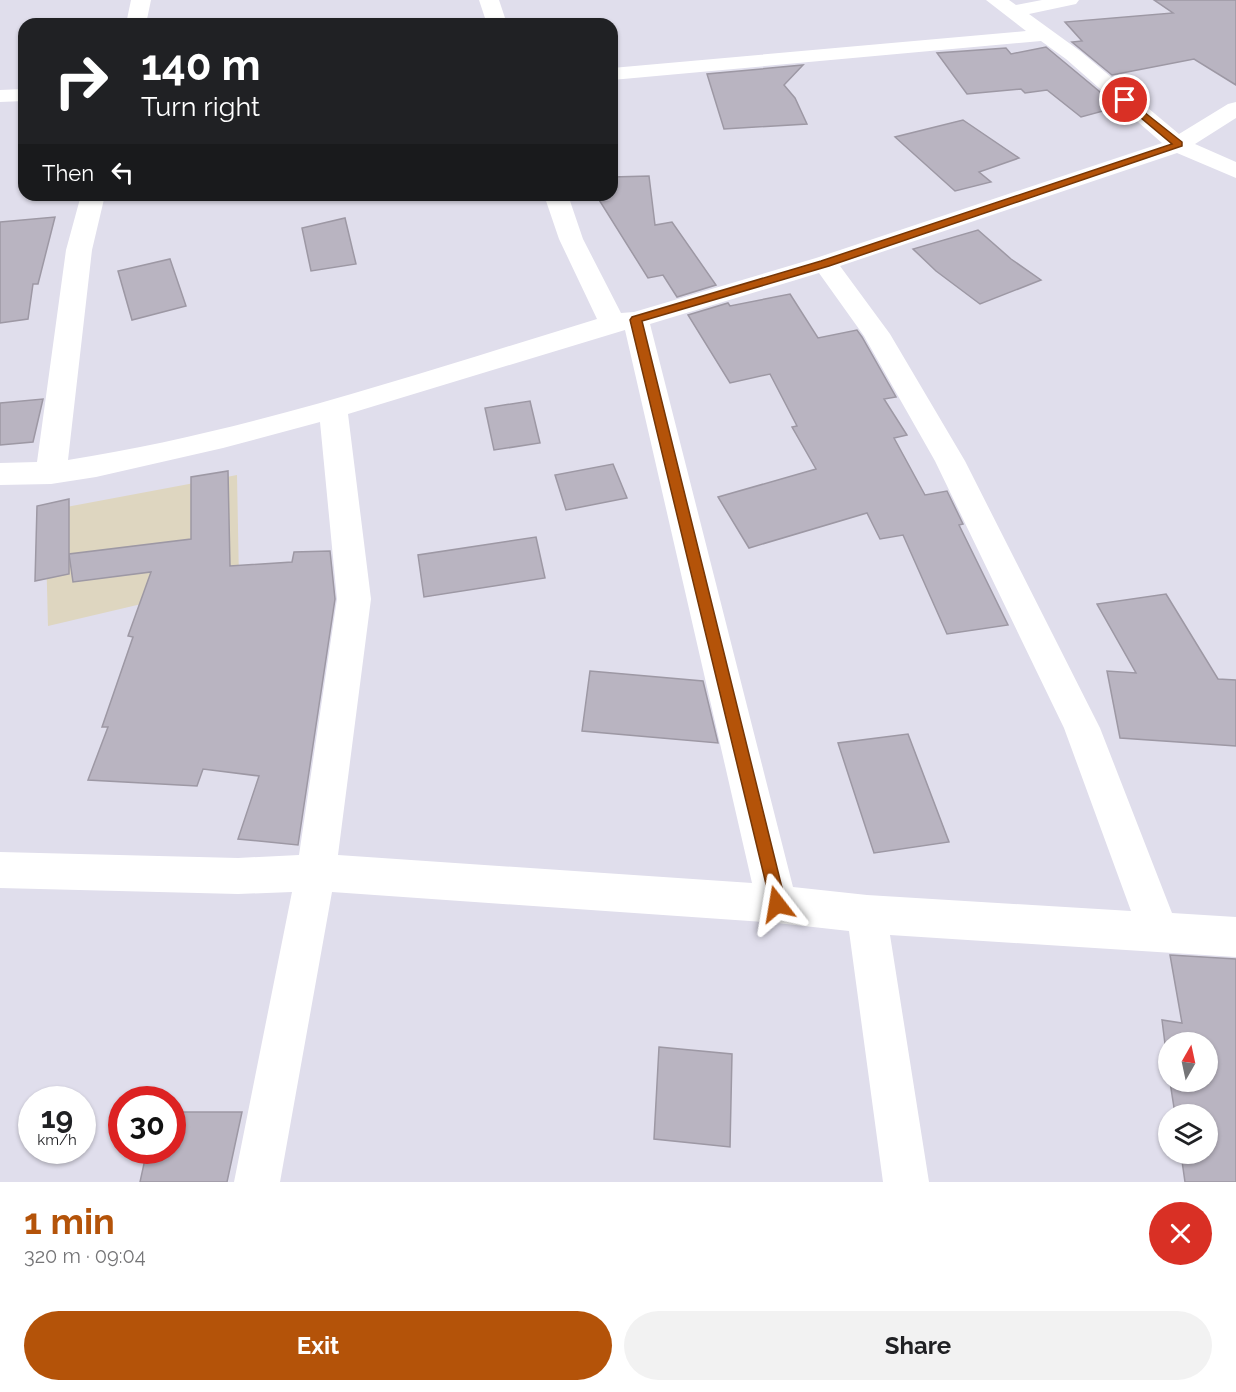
<!DOCTYPE html>
<html lang="en">
<head>
<meta charset="utf-8">
<style>
  body { margin:0; font-family:Raleway,sans-serif; background:#f2f2f2; color:#202124; height:100vh; display:flex; flex-direction:column; font-size:22px; white-space:nowrap }
  * { box-sizing:border-box; margin:0 }
  p { font-size:20px; color:#757577 }
  .icon { flex:none; width:33px; height:33px; fill:none; stroke:currentColor; stroke-width:2; stroke-linecap:round; stroke-linejoin:round }
  .map { position:relative; height:1182px; overflow:hidden }
  .details { display:flex; flex-direction:column; background:#fff; flex:1 }
  .details>* { flex:none }
  .banner { position:absolute; left:18px; top:18px; width:600px; height:183px; border-radius:18px; box-shadow:0 2px 4px #0004; background:#202124; color:#fff; overflow:hidden }
  .needle { width:39px; rotate:9deg }
  .controls { position:absolute; left:1158px; top:1032px; display:grid; gap:12px }
  .controls a { display:grid; place-items:center; width:60px; height:60px; border-radius:50%; background:#fff; box-shadow:0 2px 4px #0004; font-size:30px }
  .speed { position:absolute; left:18px; top:1086px; display:flex; gap:12px; font-size:30px; font-weight:700; text-align:center }
  .speed>* { display:grid; place-content:center; width:78px; height:78px; border-radius:50%; background:#fff; box-shadow:0 2px 4px #0004; line-height:1 }
  .speed small { font-size:15px; font-weight:400 }
  .speed .limit { border:9px solid #d22; background:#fff; color:#111 }
  .pin { position:absolute; display:grid; place-items:center; width:51px; height:51px; color:#fff; margin:-26px; border:3px solid #fff; border-radius:50%; box-shadow:0 2px 6px #0007 }
  .me { position:absolute; width:66px; margin:-33px; rotate:346deg; stroke-linejoin:round; filter:drop-shadow(0 0 4px #0008) }
  .turn { display:flex; align-items:center; gap:21px; height:126px; padding:0 24px; font-size:27px }
  .turn .icon { width:78px; height:78px; stroke-width:2.5 }
  .turn b { display:block; font-size:42px; line-height:51px }
  .then { display:flex; align-items:center; height:57px; padding:0 24px; background:#0003; gap:12px; font-size:22px }
  .round { display:grid; place-items:center; flex:none; width:63px; height:63px; border-radius:32px; background:#f2f2f2 }
  .summary { display:flex; align-items:center; justify-content:space-between; height:102px; padding:0 24px }
  h1 { font-size:36px; font-weight:700; line-height:45px; color:#b45309 }
  .button { display:flex; gap:12px; margin-top:auto; padding:12px 24px }
  .button a { flex:1; height:69px; border-radius:36px; background:#b45309; color:#fff; font-size:24px; font-weight:700; line-height:69px; text-align:center }
  .button a+a { background:#f2f2f2; color:#202124 }
  .map>svg:first-child { display:block }
  .education { fill:#ded6c0 }
  .building { fill:#b9b4c1; stroke:#9d98a4; stroke-width:1.5 }
  .lines { fill:none; stroke-linecap:round; stroke-linejoin:round }
  .minor { fill:#fff; fill-rule:evenodd }
  .route { fill:#b45309; stroke:#753606; stroke-width:1.5 }
</style>
</head>
<body>
<div class="map">
<svg width="1236" height="1182" viewBox="0 0 1236 1182">
  <rect width="100%" height="100%" fill="#e0deec"/>
  <polygon class="education" points="237,475 239,581 48,626 45,511"/>
  <g class="building">
    <polygon points="1154,0 1236,0 1236,85 1194,59 1112,75 1072,42 1082,41 1065,22 1173,13"/>
    <polygon points="1046,47 1118,107 1081,117 1047,90 1025,93 1021,89 967,94 937,53 1006,48 1011,54"/>
    <polygon points="803,65 784,85 795,98 807,124 724,129 707,74"/>
    <polygon points="963,120 1019,158 979,172 991,182 955,191 895,137"/>
    <polygon points="649,176 655,225 672,222 716,285 677,297 663,275 648,278 596,195 612,195 612,177"/>
    <polygon points="55,217 38,284 33,284 28,319 0,323 0,222"/>
    <polygon points="345,218 356,264 311,271 302,228"/>
    <polygon points="978,230 1011,259 1041,280 980,304 936,271 913,249"/>
    <polygon points="170,259 186,306 132,320 118,271"/>
    <polygon points="790,294 818,338 857,330 862,337 896,397 884,399 907,435 894,438 925,495 947,491 963,524 959,525 1008,625 947,634 903,535 880,539 867,513 749,548 718,497 816,469 792,427 797,426 770,374 730,383 688,315 728,303 730,306"/>
    <polygon points="43,399 33,442 0,445 0,403"/>
    <polygon points="530,401 540,443 494,450 485,408"/>
    <polygon points="613,464 627,498 566,510 555,475"/>
    <polygon points="228,471 230,566 292,562 294,552 330,551 335,599 298,845 238,839 259,776 203,769 197,786 88,780 108,727 102,727 133,637 128,636 151,572 73,582 69,554 191,539 191,477"/>
    <polygon points="69,499 69,574 35,581 37,506"/>
    <polygon points="536,537 545,578 424,597 418,555"/>
    <polygon points="1166,594 1218,679 1236,680 1236,746 1120,738 1107,671 1136,673 1097,604"/>
    <polygon points="590,671 703,681 718,743 582,731"/>
    <polygon points="908,734 949,842 874,853 838,743"/>
    <polygon points="1170,955 1236,959 1236,1182 1185,1182 1181,1154 1208,1154 1208,1114 1175,1114 1170,1082 1208,1082 1208,1042 1168,1042 1168,1068 1162,1020 1182,1023"/>
    <polygon points="659,1047 732,1054 730,1147 654,1139"/>
    <polygon points="172,1112 242,1112 227,1182 140,1182 147,1150 172,1150"/>
  </g>
  <g class="lines">
    <g class="minor">
      <polygon points="131,0 151,0 146,24 126,24"/>
      <polygon points="479,0 499,0 507,24 487,24"/>
      <path d="M 986,0 L 1009,0 L 1016,5 L 1042,0 L 1079,0 L 1076,4 L 1029,14 L 1080,51 L 1179,134 L 1228,104 L 1236,102 L 1236,118 L 1195,144 L 1236,162 L 1236,178 L 1177,153 L 840,266 L 890,334 L 965,461 L 1100,728 L 1172,913 L 1236,917 L 1236,957 L 890,935 L 929,1182 L 883,1182 L 849,931 L 777,923 L 332,892 L 280,1182 L 234,1182 L 292,892 L 238,894 L 0,888 L 0,852 L 238,858 L 299,855 L 337,599 L 320,422 L 223,448 L 96,477 L 51,484 L 0,485 L 0,463 L 37,462 L 66,250 L 81,195 L 105,195 L 92,250 L 68,460 C 248,432 423,372 597,319 L 559,239 L 544,195 L 568,195 L 583,239 L 621,313 L 634,312 L 816,258 L 1162,143 L 1066,59 L 1041,41 L 612,80 L 612,68 L 1026,31 ZM 819,273 L 864,336 L 935,461 L 1064,728 L 1131,911 L 867,895 L 793,887 L 650,324 ZM 625,330 L 752,883 L 338,855 L 371,599 L 348,414 Z"/>
      <polygon points="24,89 24,101 0,102 0,90"/>
    </g>
  </g>
  <polygon class="route" points="1125,97 1182,142 1182,146 829,266 642,321 786,904 783,909 777,912 772,909 630,320 632,317 821,261 1172,144 1122,102 1121,100"/>
</svg>
<div class="controls">
<a><svg class="needle" viewBox="-14 -14 28 28"><path d="M0-13l5 13h-10z" fill="#e53935"/><path d="M0 13l5-13h-10z" fill="#757577"/></svg></a>
<a><svg class="icon" aria-label="layers" viewBox="0 0 24 24"><path d="M12 4l9 5-9 5-9-5zM3 14l9 5 9-5"/></svg></a>
</div>
<div class="speed"><div>19<small>km/h</small></div><div class="limit">30</div></div>
<div class="pin" style="left:1125px;top:100px;background:#d93025"><svg class="icon" aria-label="arrive" viewBox="0 0 24 24"><path d="M6 21V4h12l-3 4 3 4H6"/></svg></div>
<svg class="me" style="left:777px;top:904px" viewBox="-20 -20 40 40"><path d="M0-17L14 15 0 8-14 15z" fill="#b45309" stroke="#fff" stroke-width="4"/></svg>
<div class="banner">
<div class="turn"><svg class="icon" aria-label="right" viewBox="0 0 24 24"><path d="M7 20v-9h11M14 6l5 5-5 5"/></svg><div><b>140 m</b>Turn right</div></div>
<div class="then">Then<svg class="icon" aria-label="left" viewBox="0 0 24 24"><path d="M17 20v-9H6M10 6l-5 5 5 5"/></svg></div>
</div>
</div>
<section class="details">
<div class="summary"><div><h1>1 min</h1><p>320 m · 09:04</p></div><a class="round" style="background:#d93025;color:#fff"><svg class="icon" aria-label="close" viewBox="0 0 24 24"><path d="M6 6l12 12M18 6L6 18"/></svg></a></div>
<div class="button"><a>Exit</a><a>Share</a></div>
</section>
</body>
</html>
